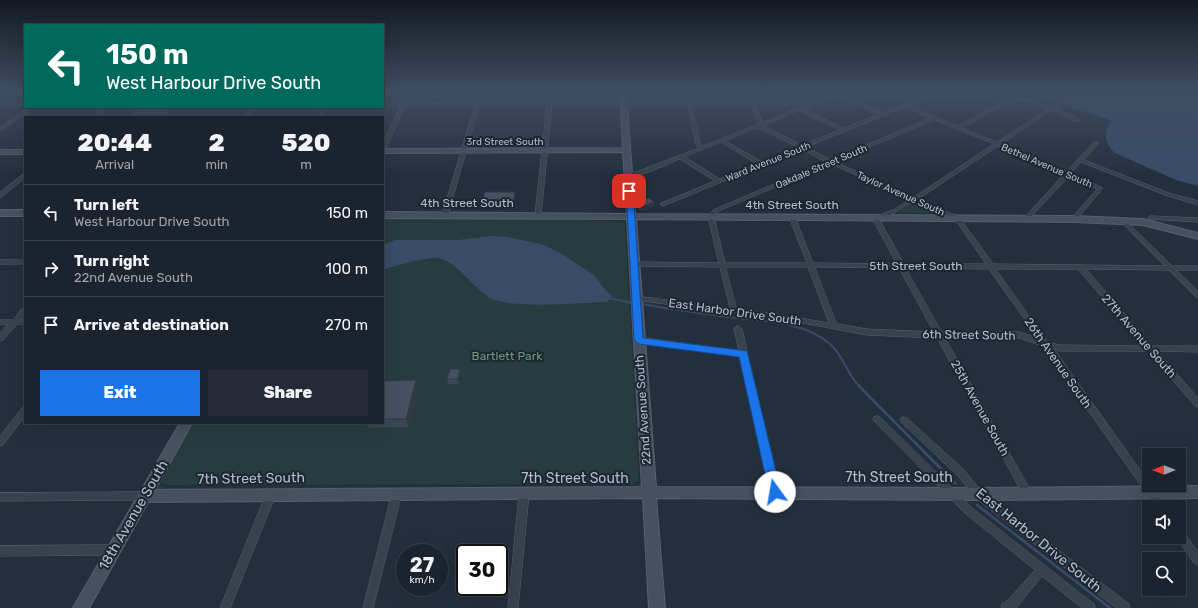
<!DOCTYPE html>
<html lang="en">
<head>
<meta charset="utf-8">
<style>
  body { margin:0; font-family:Rubik,sans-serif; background:#242b36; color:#f1f3f6; height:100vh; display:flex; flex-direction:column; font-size:15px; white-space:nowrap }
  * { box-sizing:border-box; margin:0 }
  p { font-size:13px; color:#a0a4aa }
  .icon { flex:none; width:22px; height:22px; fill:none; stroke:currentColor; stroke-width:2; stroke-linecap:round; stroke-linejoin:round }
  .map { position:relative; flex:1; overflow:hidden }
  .side { position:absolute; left:24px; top:116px; width:360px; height:308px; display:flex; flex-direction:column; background:#1b232e; border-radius:0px; box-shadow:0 4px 16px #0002,0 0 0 1px #39404a }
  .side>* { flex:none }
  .top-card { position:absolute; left:24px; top:24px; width:360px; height:84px; border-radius:0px; box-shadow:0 4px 16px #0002,0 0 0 1px #39404a; background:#00695c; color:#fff; overflow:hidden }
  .needle { width:26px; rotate:270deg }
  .tools { position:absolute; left:1142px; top:448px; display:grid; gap:8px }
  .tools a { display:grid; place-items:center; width:44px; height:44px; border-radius:0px; background:#1b232e; box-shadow:0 4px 16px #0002,0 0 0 1px #39404a; font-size:20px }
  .speed { position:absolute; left:396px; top:544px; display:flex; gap:8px; font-size:20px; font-weight:700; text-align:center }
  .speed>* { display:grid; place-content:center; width:52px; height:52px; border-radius:50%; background:#1b232e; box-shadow:0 4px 16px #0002,0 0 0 1px #39404a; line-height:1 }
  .speed small { font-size:10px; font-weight:400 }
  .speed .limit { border:2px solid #111; border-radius:6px; background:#fff; color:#111 }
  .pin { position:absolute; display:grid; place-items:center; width:34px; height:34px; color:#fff; margin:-17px; border-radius:8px; box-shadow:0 2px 6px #0006 }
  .me { position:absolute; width:44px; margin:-22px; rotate:347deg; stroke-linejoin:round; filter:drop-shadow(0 0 3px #0008) }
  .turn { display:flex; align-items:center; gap:14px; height:84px; padding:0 16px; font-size:18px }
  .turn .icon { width:52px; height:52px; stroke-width:2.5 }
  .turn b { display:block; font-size:28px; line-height:34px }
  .eta { display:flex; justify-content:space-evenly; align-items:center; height:68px; text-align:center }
  .eta b { font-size:24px; font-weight:800; line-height:28px }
  .action { display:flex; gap:8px; margin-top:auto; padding:8px 16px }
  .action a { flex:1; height:46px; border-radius:0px; background:#1a73e8; color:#fff; font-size:16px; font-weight:800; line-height:46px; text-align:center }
  .action a+a { background:#242b36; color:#f1f3f6 }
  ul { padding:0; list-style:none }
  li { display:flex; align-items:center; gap:12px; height:56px; padding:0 16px; border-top:1px solid #39404a }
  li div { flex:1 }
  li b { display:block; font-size:15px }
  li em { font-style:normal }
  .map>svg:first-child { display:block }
  .green { fill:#263c3f }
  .water { fill:#394c67 }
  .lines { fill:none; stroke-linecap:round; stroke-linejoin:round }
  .stream-far1 { stroke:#394c67; stroke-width:2 }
  .stream { stroke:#394c67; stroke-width:2.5 }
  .street-casing { stroke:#565f6c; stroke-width:1 }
  .secondary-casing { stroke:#565f6c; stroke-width:2 }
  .street { fill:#38414e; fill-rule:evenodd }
  .secondary { fill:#465061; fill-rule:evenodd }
  .wall { fill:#3b4654 }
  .shaded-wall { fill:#303945 }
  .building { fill:#455162; stroke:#303945 }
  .route { fill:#1a73e8; stroke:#114b97 }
  .labels { text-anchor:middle; stroke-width:4; stroke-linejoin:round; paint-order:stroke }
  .far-street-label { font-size:10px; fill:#b4bcc9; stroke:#1d2633 }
  .street-label { font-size:12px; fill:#b4bcc9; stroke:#1d2633 }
  .park-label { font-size:12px; fill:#6b9a76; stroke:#1d2633 }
  .near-street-label { font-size:14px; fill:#b4bcc9; stroke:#1d2633 }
</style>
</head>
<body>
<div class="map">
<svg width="1198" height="608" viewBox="0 0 1198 608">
  <rect width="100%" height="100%" fill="#242f3e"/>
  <g class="green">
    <path d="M 910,203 C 919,202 930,207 935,213 L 900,213 L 900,211 Z"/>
    <polygon points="383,219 558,219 623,222 625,224 639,477 637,482 632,484 168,485 161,482 193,423 383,423"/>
    <polygon points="643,477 643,490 154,491 158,485 167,488 632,487 639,485"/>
  </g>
  <g class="water">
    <path d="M 1018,91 L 1198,91 L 1198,186 L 1176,180 L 1115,153 C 1109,148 1103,138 1107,129 C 1108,126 1111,124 1112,121 L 1044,98 Z"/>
    <polygon points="136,107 168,107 168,111 165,117 132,117"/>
    <path d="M 493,236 L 508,237 L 544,245 L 562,254 L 594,275 L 606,291 L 612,296 L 607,302 C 573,303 532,308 498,301 C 488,299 482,292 475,286 C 465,277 453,261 439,258 C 430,256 393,266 383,270 L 383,245 L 395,240 L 458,240 Z"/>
  </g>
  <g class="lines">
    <g class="stream-far1">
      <polyline points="608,298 633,303"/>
      <path d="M 641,304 C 670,309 699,313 728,317 C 761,321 804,321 830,344 C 843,355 847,374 859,386"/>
    </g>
    <g class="stream">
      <polyline points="858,385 955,483"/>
      <polyline points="977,505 1110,608"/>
    </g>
    <g class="street-casing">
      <g id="street">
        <path d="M 408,91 L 412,91 L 407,103 L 475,102 L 479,91 L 483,91 L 480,102 L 547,102 L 549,91 L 553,91 L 552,102 L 687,102 L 685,91 L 689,91 L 692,102 L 750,102 L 746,91 L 750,91 L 754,102 L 803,102 L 810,104 L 816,101 L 811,100 L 807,91 L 811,91 L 815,98 C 825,101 836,91 848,91 L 842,94 L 883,113 L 936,91 L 942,91 L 909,105 L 958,126 L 996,105 L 1013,99 L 1025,98 L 1051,107 L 1057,105 L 1057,106 L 1055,108 L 1079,119 L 1079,121 L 1075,121 L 1052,110 L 1001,144 L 1067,171 L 1094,142 L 1098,142 L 1098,144 L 1084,160 L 1169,193 L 1198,201 L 1198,205 L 1165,195 L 1081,162 L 1071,173 L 1103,188 L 1076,220 L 1074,221 L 1071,219 L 1097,189 L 1069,176 L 1029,219 L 1025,219 L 1024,218 L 1025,217 L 1064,174 L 998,146 L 918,199 L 959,217 L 993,264 L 1165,266 L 1119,220 L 1122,218 L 1124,219 L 1172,266 L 1198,266 L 1198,270 L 1176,270 L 1198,291 L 1198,297 L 1196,297 L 1169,270 L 1086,269 L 1152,346 L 1198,346 L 1198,352 L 1157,351 L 1198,398 L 1198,407 L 1195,406 L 1148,351 L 1059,351 L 1054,349 L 1149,483 L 1149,485 L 1151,485 L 1166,507 L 1156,507 L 1043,346 L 1019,338 L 945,338 L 1030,490 L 1032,493 L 1030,496 L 1027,497 L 1024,496 L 937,338 L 867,335 L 776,318 L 634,300 L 633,298 L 634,296 L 636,296 L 730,308 L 720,267 L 635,266 L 632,264 L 635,262 L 719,263 L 708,217 L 713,210 L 826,162 L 802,149 L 663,206 L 660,204 L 661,203 L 715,181 L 680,159 C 668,163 636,181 625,174 L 628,172 L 636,172 L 699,148 L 696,145 L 688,105 L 552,105 L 541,215 L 538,217 L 535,215 L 547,105 L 479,105 L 448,215 L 445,217 L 442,215 L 475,105 L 406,105 L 386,148 L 383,150 L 383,143 L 401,105 L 383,105 L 383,103 L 402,103 ZM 838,96 L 879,114 L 844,128 L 804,109 ZM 1019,100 L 1031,102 L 1048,109 L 997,142 L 962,128 L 999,107 ZM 803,104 L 806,105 L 764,122 L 762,121 L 756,105 ZM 692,105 L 751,105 L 758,122 L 759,124 L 703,146 L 701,144 ZM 905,107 L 930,118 L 831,160 L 806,147 L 883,116 L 886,116 L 886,115 ZM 800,111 L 840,130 L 802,145 L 763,126 ZM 935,120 L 994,144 L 914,197 L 835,162 ZM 758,128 L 798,147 L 762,162 L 725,141 ZM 721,142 L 757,164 L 720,179 L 685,157 ZM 831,164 L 910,199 L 895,209 L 872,218 L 897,264 L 813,263 L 795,217 L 792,215 L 789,217 L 807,263 L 725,263 L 714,217 L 717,212 ZM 914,201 L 955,219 L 986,264 L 904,264 L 879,219 L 889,216 ZM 726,267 L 808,267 L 829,323 L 776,314 L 737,309 ZM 815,267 L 899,268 L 934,332 L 867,329 L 837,324 ZM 906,268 L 989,269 L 1038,338 L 1019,332 L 942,332 ZM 996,269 L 1078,269 L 1144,346 L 1059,345 L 1048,342 Z"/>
        <rect x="0" y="104" width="25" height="2"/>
        <polygon points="29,107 34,107 0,131 0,128"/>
        <polygon points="103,107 108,107 97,117 92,117"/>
        <polygon points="252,107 257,107 249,117 244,117"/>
        <path d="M 315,107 L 320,107 C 324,110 325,113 323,117 L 319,117 L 319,111 Z"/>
        <polygon points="25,173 25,178 0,198 0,193"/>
        <polygon points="1151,216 1198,218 1198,222 1149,219 1148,218"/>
        <rect x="0" y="260" width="25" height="4"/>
        <polygon points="22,309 25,309 25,315 21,320 25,320 25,324 17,324 3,340 0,341 0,333 8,324 0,324 0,320 13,320"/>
        <polygon points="738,326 742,329 780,492 778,495 775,496 772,495 770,492 740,356 639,343 636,342 635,340 636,338 639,337 739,351 734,329"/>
        <polygon points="25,407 25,416 3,445 0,446 0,436 22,408"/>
        <polygon points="877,416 880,417 972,508 1094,604 1095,608 1082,608 1042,576 1016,608 1001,608 1002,604 1008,600 1035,570 966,514 874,421 873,419 874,417"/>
        <polygon points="904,417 907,418 964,470 981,491 1129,604 1130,608 1116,608 988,508 975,497 958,476 901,422 900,420 901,418"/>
        <polygon points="397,489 400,490 402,493 373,608 363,608 392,493 394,490"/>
        <polygon points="271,490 274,491 276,494 230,608 220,608 266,494 268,491"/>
        <polygon points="524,490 527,491 529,494 518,608 508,608 519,494 521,491"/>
        <polygon points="145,492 148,493 150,496 148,499 145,500 0,501 0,493"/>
        <polygon points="1179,529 1182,530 1198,552 1198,565 1194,563 1176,537 1179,537"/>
        <polygon points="114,545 117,547 119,550 117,553 114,555 0,556 0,546"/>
      </g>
    </g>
    <g class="secondary-casing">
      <g id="secondary">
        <polygon points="620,91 626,91 635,214 1074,216 1143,219 1198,233 1198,239 1143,225 1074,222 636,219 656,487 978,488 1198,486 1198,498 978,500 656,498 665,608 649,608 643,498 148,502 89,608 73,608 180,423 192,423 155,490 642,487 627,219 383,218 383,212 627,214 623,152 383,153 383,149 623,148"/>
        <rect x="0" y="150" width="25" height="4"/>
        <rect x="0" y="210" width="25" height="6"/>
      </g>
    </g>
    <use href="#street" class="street"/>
    <use href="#secondary" class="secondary"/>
  </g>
  <g class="wall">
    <polygon points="515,192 515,196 513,206 483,206 482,202"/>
    <polygon points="636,203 654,206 641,211 636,207"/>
    <polygon points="460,369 461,373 459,384 448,384 447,379"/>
    <polygon points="383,381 418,389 408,427 368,428 366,423 383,423"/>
  </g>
  <g class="shaded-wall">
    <polygon points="515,192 515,196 513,206 513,202"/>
    <polygon points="654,202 654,206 641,211 641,207"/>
    <polygon points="460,369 461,373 459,384 458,379"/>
    <polygon points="416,380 418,389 408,427 406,419"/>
  </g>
  <g class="building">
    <polygon points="485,192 515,192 513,202 482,202"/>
    <polygon points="649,198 654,202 641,207 636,203"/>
    <polygon points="450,369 460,369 458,379 447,379"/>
    <polygon points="416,380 406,419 383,419 383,381"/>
  </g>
  <linearGradient id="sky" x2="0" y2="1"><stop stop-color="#141a22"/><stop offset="0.52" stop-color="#3f4d63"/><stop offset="1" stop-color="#3f4d63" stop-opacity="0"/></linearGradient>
  <rect width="1198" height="176" fill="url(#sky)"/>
  <polygon class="route" points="626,189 629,189 633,191 643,338 747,351 781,492 780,496 775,498 771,496 769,492 739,357 639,344 634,340"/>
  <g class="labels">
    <g class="far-street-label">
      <text x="505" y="145">3rd Street South</text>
      <text transform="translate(768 161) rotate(-22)" y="4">Ward Avenue South</text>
      <text transform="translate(1047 165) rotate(23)" y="4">Bethel Avenue South</text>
      <text transform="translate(821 166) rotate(-23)" y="4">Oakdale Street South</text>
      <text transform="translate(901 193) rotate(24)" y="4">Taylor Avenue South</text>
    </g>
    <g class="street-label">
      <text x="467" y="207">4th Street South</text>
      <text x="792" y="209">4th Street South</text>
      <text x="916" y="270">5th Street South</text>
      <text transform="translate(735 312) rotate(8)" y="4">East Harbor Drive South</text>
      <text transform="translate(969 335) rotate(1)" y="4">6th Street South</text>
      <text transform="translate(1139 336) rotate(49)" y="4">27th Avenue South</text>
      <text transform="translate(1058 363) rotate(55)" y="4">26th Avenue South</text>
      <text transform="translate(980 408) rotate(61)" y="4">25th Avenue South</text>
      <text transform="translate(643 410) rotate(-94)" y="4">22nd Avenue South</text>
    </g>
    <g class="park-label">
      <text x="507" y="360">Bartlett Park</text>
    </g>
    <g class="near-street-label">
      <text x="899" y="482">7th Street South</text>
      <text transform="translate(251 478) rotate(-1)" y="5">7th Street South</text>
      <text x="575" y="483">7th Street South</text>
      <text transform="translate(133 515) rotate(-60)" y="5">18th Avenue South</text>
      <text transform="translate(1039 540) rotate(39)" y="5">East Harbor Drive South</text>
    </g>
  </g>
</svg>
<div class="tools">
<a><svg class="needle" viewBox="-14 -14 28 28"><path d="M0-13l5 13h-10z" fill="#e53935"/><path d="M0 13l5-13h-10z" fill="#a0a4aa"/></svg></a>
<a><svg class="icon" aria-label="sound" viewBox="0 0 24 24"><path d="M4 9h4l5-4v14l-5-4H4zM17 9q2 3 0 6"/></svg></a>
<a><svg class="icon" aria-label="search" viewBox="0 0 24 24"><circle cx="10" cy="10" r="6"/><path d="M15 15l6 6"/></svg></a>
</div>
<div class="speed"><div>27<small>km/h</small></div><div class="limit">30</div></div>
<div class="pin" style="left:629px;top:191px;background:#d93025"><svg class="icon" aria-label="arrive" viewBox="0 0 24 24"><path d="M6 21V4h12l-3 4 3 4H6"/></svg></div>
<svg class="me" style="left:775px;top:492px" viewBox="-20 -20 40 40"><circle r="19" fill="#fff"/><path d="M0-13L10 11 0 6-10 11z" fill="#1a73e8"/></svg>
<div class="top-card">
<div class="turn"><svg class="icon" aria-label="left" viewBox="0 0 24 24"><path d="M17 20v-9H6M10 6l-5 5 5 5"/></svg><div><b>150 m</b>West Harbour Drive South</div></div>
</div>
<section class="side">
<div class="eta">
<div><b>20:44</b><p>Arrival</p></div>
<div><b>2</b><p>min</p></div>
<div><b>520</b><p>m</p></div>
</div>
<ul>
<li><svg class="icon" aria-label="left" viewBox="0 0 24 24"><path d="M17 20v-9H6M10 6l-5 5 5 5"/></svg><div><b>Turn left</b><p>West Harbour Drive South</p></div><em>150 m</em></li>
<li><svg class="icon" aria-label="right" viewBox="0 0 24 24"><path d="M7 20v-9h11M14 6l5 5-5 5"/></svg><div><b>Turn right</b><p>22nd Avenue South</p></div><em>100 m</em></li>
<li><svg class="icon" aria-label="arrive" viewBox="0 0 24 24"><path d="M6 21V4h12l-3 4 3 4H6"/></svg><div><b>Arrive at destination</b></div><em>270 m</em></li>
</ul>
<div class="action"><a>Exit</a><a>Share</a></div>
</section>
</div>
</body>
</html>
